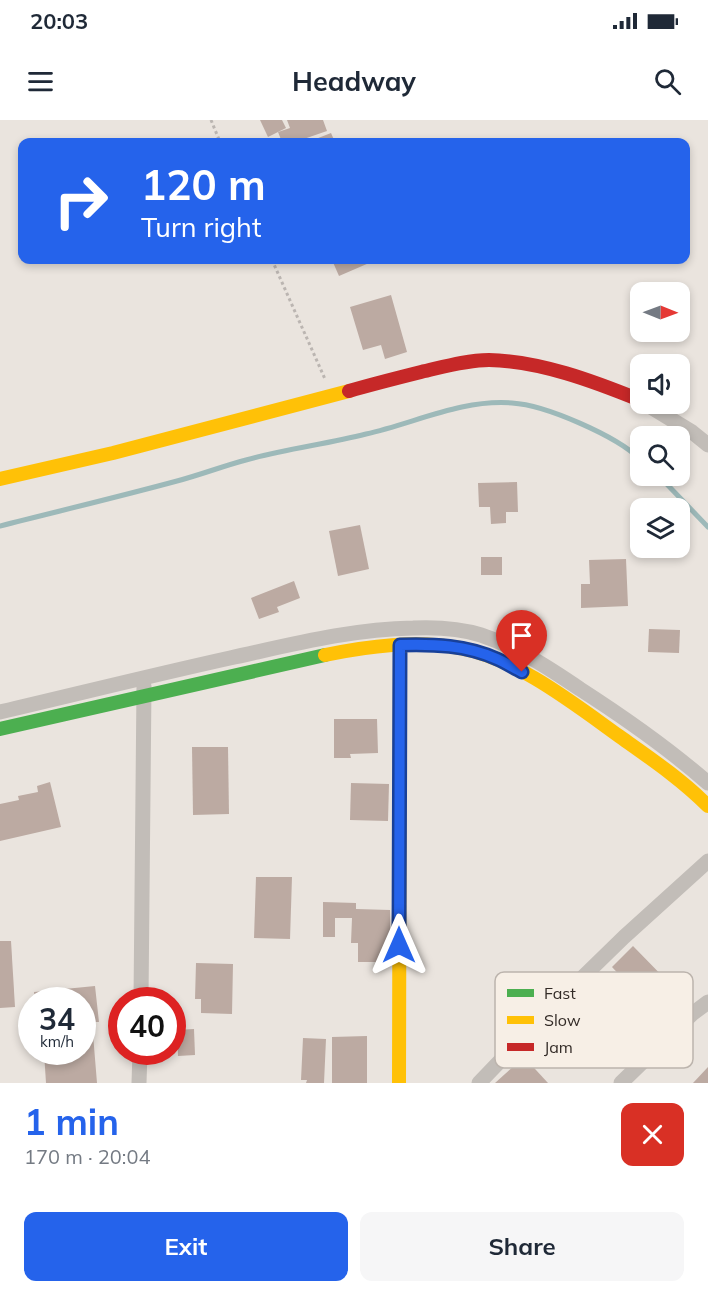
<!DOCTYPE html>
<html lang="en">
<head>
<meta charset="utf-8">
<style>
  body { margin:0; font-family:Mulish,sans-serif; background:#f6f6f7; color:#1f2937; height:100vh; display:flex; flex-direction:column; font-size:22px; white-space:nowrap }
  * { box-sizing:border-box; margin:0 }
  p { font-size:20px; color:#747a83 }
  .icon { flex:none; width:33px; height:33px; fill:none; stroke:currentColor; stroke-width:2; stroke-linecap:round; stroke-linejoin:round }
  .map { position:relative; height:963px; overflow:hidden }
  .drawer { display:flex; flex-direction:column; background:#fff; flex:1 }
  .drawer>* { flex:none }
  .banner { position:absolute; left:18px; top:18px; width:672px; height:126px; border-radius:12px; box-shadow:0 3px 9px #0003; background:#2563eb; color:#fff; overflow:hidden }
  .needle { width:39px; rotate:91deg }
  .tools { position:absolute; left:630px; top:162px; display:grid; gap:12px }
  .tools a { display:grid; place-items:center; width:60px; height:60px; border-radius:12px; background:#fff; box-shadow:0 3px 9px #0003; font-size:30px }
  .speed { position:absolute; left:18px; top:867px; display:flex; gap:12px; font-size:30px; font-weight:700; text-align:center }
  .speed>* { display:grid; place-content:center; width:78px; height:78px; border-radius:50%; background:#fff; box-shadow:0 3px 9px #0003; line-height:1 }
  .speed small { font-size:15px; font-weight:400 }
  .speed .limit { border:9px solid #d22; background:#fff; color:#111 }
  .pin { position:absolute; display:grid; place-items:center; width:51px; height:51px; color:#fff; margin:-62px -26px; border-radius:50% 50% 50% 0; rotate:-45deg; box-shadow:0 0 6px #0007 }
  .pin .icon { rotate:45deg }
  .me { position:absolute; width:66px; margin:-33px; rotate:0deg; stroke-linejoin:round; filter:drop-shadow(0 0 4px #0008) }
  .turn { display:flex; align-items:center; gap:21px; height:126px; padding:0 24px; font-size:27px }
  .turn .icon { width:78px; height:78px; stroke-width:2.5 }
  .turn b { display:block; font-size:42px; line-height:51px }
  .round { display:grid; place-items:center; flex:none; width:63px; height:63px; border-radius:12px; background:#f6f6f7 }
  .head { display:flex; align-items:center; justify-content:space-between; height:102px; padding:0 24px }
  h1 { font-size:36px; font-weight:700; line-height:45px; color:#2563eb }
  .cta { display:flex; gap:12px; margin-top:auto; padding:12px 24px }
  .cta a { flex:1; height:69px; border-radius:12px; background:#2563eb; color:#fff; font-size:24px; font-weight:700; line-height:69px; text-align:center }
  .cta a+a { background:#f6f6f7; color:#1f2937 }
  .status { display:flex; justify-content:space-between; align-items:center; height:42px; padding:0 30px; background:#fff; direction:ltr }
  .status svg { height:16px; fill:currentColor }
  header { display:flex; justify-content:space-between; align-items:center; height:78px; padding:0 24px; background:#fff; font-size:27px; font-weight:700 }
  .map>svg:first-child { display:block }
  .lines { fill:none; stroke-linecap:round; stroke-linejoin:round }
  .stream { stroke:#9db9b9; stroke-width:5 }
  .building { fill:#bcaaa2 }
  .path { stroke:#bbb5b1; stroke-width:3; stroke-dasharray:3 3; stroke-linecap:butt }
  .street { stroke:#c2bdb8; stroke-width:15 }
  .fast { stroke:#4caf50; stroke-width:14 }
  .slow { stroke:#ffc107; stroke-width:14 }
  .jam { stroke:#c62828; stroke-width:14 }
  .route-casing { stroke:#184099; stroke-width:15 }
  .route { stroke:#2563eb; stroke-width:10 }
  .key { fill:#f7efe6; stroke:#bcb4ad; stroke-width:1.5 }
  .key-label { font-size:16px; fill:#332b27 }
</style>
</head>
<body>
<div class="status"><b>20:03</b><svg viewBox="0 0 49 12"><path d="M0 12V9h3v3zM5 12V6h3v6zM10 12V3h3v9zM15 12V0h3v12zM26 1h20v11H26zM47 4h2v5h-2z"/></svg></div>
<header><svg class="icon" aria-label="menu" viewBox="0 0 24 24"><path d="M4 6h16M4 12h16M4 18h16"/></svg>Headway<svg class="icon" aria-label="search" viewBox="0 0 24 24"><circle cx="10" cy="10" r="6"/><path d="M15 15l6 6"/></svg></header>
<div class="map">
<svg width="708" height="963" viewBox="0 0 708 963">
  <rect width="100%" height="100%" fill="#eae4de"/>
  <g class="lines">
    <g class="stream">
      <polyline points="659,356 708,407"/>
      <path d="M 0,406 C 59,391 118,377 177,361 C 200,355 223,346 246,340 C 286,329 327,324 366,314 C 415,303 462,279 512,283 C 546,285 616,316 640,339"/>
    </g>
  </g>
  <g class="building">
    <polygon points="260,0 282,0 286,8 268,17"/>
    <polygon points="287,0 323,0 327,11 295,22 282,22 278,12 290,8"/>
    <polygon points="331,13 335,22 308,22"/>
    <polygon points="332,140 376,140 339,156"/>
    <polygon points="391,175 407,232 385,239 381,225 363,230 350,187"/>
    <polygon points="517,362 518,392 506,392 506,403 491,404 490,387 479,387 478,363"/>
    <polygon points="360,405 369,449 338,456 329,411"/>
    <rect x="481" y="437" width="21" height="18"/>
    <polygon points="626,439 628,486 581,488 581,464 590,464 589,440"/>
    <polygon points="294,461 300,478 277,487 279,492 259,499 251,478"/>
    <polygon points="649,509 680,510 679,533 648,532"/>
    <polygon points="334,599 377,599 378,633 350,634 351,638 334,638"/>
    <polygon points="192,627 228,627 229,694 193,695"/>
    <polygon points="50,662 61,707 0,721 0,684 19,680 18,676 38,672 37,666"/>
    <polygon points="351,663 389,664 388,701 350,700"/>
    <polygon points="256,757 292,757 290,819 254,818"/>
    <polygon points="323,782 356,783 356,789 390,790 390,842 358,842 358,823 351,823 352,798 335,798 335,817 323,817"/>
    <polygon points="0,821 11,821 15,887 0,888"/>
    <polygon points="633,826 674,868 642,900 619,876 630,866 612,847"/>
    <polygon points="196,843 233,844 232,894 201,893 201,879 195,879"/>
    <polygon points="95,866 99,902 92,902 97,963 46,963 44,932 82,932 82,880 35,880 34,872"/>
    <polygon points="194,909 195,935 178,936 177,910"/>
    <polygon points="367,916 367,963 332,963 332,917"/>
    <polygon points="303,918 326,919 324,963 306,963 307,960 301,960"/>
    <polygon points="524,937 548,963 495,963"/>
    <polygon points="708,947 708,963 693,963"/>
  </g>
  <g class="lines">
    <g class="path">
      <polyline points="211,0 220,22"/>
      <polyline points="272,140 325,259"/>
    </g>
    <g class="street">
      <polyline points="646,284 692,312 708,325"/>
      <path d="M 0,592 C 77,574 153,555 230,538 C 290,525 351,509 413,508 C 436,507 459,508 481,515 C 517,527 549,548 580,569 C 625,598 668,628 708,663"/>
      <polyline points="141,880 144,566"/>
      <polyline points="139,963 140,932"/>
      <polyline points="479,963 547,892 624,817 708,741"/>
      <polyline points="621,963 692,894 708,882"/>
    </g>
    <polyline class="fast" points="0,609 325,535"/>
    <g class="slow">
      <polyline points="0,359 113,333 349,271"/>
      <path d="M 325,535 C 369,526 415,520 460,528 C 516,538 573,583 619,616 C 650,638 681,659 708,686"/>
      <polyline points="399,963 400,525"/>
    </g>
    <path class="jam" d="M 349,271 C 373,264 397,258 421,252 C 443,247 466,240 489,240 C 540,241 593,261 640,280"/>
  </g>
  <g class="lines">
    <g class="route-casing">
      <path id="route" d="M 399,825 L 400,525 C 434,524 466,525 497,539 C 506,543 514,548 522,552"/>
    </g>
    <use href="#route" class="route"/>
  </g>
  <rect x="495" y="852" width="198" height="96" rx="9" class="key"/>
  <rect x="507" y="869" width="27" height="8" fill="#4caf50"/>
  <rect x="507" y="896" width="27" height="8" fill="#ffc107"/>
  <rect x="507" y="923" width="27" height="8" fill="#c62828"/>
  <g class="key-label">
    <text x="544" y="879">Fast</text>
    <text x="544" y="906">Slow</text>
    <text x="544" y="933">Jam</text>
  </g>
</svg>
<div class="tools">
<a><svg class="needle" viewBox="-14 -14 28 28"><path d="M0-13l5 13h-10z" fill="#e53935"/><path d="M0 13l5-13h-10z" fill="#747a83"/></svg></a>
<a><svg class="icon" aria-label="sound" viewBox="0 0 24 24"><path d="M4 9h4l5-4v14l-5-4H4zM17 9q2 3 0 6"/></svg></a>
<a><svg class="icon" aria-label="search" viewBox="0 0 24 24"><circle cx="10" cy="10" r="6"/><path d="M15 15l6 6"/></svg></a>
<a><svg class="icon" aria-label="layers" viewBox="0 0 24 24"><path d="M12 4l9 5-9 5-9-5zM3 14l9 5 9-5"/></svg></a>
</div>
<div class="speed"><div>34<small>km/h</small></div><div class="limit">40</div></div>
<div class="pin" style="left:522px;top:552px;background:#d93025"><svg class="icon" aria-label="arrive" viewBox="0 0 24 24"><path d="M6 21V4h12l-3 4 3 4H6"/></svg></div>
<svg class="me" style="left:399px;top:825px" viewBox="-20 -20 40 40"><path d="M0-17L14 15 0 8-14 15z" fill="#2563eb" stroke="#fff" stroke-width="4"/></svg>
<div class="banner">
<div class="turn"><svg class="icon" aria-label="right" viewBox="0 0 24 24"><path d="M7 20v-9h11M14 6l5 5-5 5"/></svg><div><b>120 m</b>Turn right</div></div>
</div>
</div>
<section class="drawer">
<div class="head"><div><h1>1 min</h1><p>170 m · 20:04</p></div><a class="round" style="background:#d93025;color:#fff"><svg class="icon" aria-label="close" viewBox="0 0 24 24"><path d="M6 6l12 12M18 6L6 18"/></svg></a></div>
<div class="cta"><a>Exit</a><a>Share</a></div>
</section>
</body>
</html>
